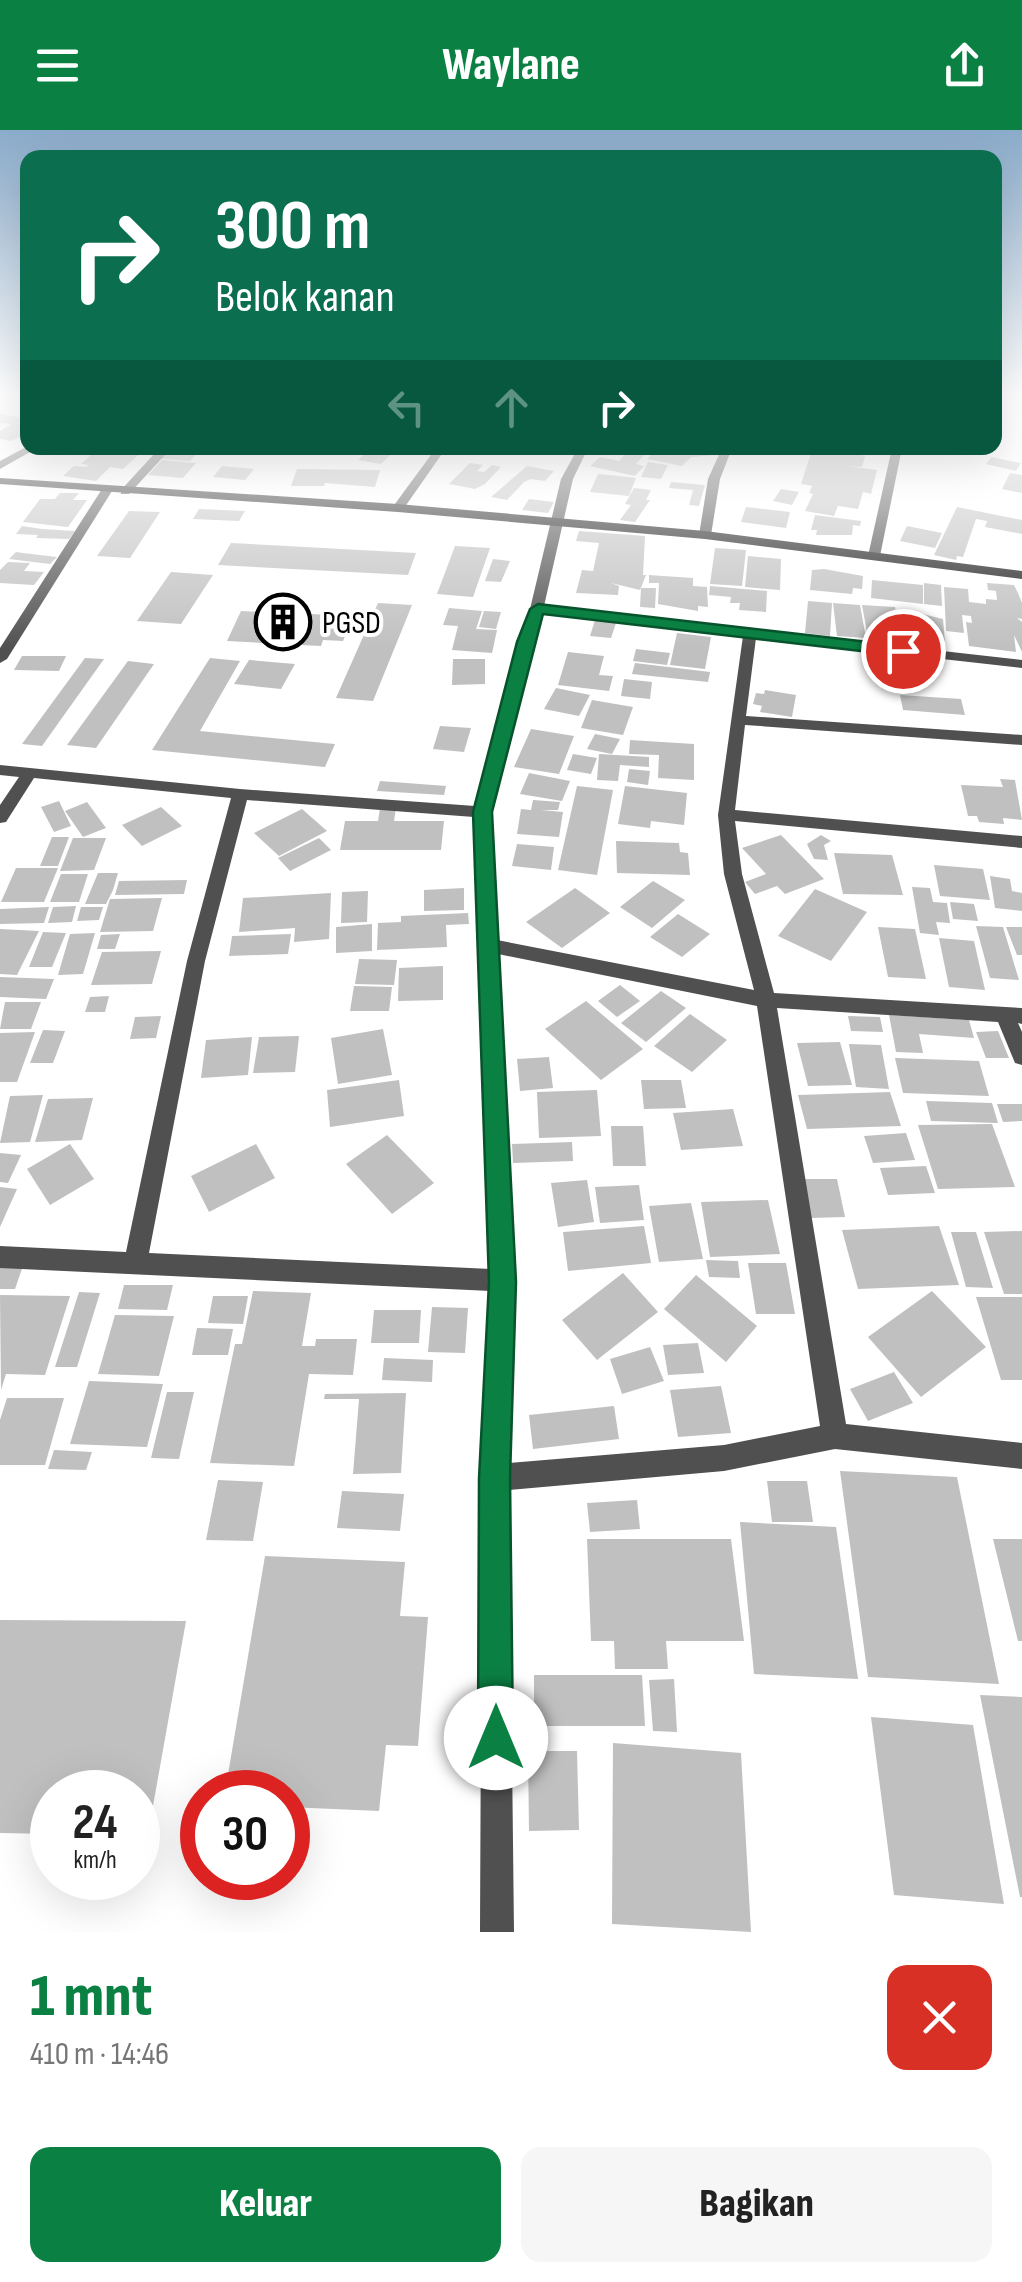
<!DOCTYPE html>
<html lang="id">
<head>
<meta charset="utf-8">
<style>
  body { margin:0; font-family:"Sofia Sans Condensed",sans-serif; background:#f6f6f6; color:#222; height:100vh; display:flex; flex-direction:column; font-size:38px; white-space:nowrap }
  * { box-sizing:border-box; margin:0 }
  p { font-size:32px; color:#767676 }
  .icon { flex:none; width:55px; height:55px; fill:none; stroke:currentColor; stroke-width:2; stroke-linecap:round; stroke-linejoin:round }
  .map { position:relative; height:1802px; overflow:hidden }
  .side { display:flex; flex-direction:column; background:#fff; flex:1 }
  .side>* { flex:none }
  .guide { position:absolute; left:20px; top:20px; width:982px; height:305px; border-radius:20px; box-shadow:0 10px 40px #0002; background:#0b6e4f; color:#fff; overflow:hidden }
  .speed { position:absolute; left:30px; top:1640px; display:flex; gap:20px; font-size:50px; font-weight:700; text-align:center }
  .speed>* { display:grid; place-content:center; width:130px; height:130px; border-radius:50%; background:#fff; box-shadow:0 10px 40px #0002; line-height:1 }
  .speed small { font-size:25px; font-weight:400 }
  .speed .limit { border:15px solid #d22; background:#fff; color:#111 }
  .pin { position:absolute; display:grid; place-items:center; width:85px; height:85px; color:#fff; margin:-42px; border:5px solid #fff; border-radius:50%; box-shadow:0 2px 10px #0007 }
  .me { position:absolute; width:110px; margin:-55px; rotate:0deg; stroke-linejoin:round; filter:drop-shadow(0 0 8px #0008) }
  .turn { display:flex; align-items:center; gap:35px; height:210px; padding:0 30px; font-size:45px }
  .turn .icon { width:130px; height:130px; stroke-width:2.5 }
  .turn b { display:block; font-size:70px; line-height:85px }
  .lanes { display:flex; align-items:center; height:95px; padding:0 30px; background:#0003; justify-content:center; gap:50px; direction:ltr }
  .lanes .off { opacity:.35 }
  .round { display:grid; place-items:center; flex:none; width:105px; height:105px; border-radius:20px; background:#f6f6f6 }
  .headline { display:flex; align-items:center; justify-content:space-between; height:170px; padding:0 30px }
  h1 { font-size:60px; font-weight:800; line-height:75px; color:#0b8043 }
  .primary-button { display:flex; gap:20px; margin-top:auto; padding:20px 30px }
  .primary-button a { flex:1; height:115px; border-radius:20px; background:#0b8043; color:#fff; font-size:40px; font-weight:800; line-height:115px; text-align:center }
  .primary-button a+a { background:#f6f6f6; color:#222 }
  header { display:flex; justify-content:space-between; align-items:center; height:130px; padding:0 30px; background:#0b8043; color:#fff; font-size:45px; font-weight:800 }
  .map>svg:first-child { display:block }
  .building { fill:#c0c0c0 }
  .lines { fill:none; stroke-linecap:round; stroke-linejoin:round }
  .street { fill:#505050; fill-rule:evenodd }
  .secondary { fill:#1d1d1d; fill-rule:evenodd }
  .route { fill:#0b8043; stroke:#07532c; stroke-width:2.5 }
  .labels { text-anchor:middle; stroke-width:8; stroke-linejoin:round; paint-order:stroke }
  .far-poi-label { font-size:32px; fill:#000; stroke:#fff; text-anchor:start }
</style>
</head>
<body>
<header><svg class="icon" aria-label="menu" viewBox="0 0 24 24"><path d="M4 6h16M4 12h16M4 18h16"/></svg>Waylane<svg class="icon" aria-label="share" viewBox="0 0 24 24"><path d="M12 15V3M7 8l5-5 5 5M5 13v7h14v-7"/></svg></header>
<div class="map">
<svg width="1022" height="1802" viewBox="0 0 1022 1802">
  <rect width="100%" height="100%" fill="#fff"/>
  <g class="building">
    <polygon points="0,284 28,289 28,303 11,311 0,309 0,301 11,294 0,293"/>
    <polygon points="99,318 146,318 123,339 110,337 96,351 63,346 74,336 86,337 89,335 81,334"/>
    <polygon points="371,318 397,318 381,334 358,330"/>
    <polygon points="647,318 720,318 714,325 691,327 682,336 647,329 652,324 644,322"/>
    <polygon points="826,318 865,326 862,337 846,336 877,340 871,364 863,362 858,379 838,376 834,386 805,381 813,364 809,363 812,356 801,354 812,320 824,321"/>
    <polygon points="158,320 197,323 190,331 151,328"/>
    <polygon points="629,320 646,323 636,334 644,336 635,346 590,336 600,327 619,331"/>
    <polygon points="991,327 1021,333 1016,341 986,334"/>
    <polygon points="162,330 196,333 183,348 148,345"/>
    <polygon points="648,332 668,335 661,349 641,347"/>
    <polygon points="470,333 483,335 477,341 484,342 492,335 501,337 485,354 475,359 449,354"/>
    <polygon points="222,336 254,339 245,350 213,347"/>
    <polygon points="527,336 554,341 545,351 531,349 524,352 507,370 491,367"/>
    <polygon points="297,339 380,340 375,357 325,353 324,356 291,356"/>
    <polygon points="1010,343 1022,345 1022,363 1002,359"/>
    <polygon points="598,344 619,346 636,348 629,366 590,362"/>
    <polygon points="671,352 705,355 699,376 689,375 693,360 669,358"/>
    <polygon points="634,358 651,360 646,370 650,370 635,392 620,390 631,375 625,374"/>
    <polygon points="781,359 799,362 792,375 773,371"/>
    <polygon points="60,363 79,363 73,370 87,370 68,397 23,392 40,369 55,369"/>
    <polygon points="529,369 554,372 548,383 522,380"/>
    <polygon points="746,377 790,382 786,398 741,392"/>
    <polygon points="957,377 1022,390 1022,404 985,397 987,391 976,389 963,427 957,426 956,430 934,425"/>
    <polygon points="199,379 245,381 239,391 193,389"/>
    <polygon points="129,381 160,382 130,428 97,426"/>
    <polygon points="815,385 861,391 860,396 853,395 852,405 816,405 817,400 811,400"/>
    <polygon points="22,396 42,399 75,401 69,409 36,408 38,405 16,404"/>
    <polygon points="907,396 942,403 935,418 900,411"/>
    <polygon points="579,401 645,406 643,445 646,445 640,460 611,453 619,456 618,465 576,463 582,440 593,441 599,413 576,411"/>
    <polygon points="231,413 416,423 408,445 218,435"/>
    <polygon points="455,416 490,418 473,467 437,464"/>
    <polygon points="715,418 746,420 742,456 710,454"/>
    <polygon points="16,422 23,423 57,427 50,434 9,429"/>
    <polygon points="748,426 781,429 780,460 745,457"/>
    <polygon points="493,429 510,431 501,452 485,451"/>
    <polygon points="8,432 30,433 24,441 44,442 34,455 0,453 0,440"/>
    <polygon points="824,439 863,446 862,459 853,458 852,464 810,460 812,440"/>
    <polygon points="171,442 213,445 181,494 137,491"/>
    <polygon points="649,445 693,448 693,456 707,457 708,477 698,476 698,481 658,474 659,453 649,453"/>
    <polygon points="872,450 923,455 923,474 871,468"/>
    <polygon points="924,453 941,455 942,476 924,474"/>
    <polygon points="987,453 1014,455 1018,463 1022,473 1022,489 1017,488 1022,492 1022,522 1014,505 1016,522 969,516 966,492 972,493 971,486 962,485 964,503 946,501 944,457 968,459 969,472 986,474 986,469 997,470 996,461 988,460"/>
    <polygon points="710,456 767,461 766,482 739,480 740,473 730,473 731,467 709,465"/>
    <polygon points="641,458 656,458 655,478 640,477"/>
    <polygon points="808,471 832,473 830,506 805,503"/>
    <polygon points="378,473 412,475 373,571 336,568"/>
    <polygon points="833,473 860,475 866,508 837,506"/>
    <polygon points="862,475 895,477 902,517 868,508"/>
    <polygon points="449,478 482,481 476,499 497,500 492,523 452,520 458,496 443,495"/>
    <polygon points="902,479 943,489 945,513 903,508"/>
    <polygon points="241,481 333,485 327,498 348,499 343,511 323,510 321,516 227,511"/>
    <polygon points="484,481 501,482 496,499 479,497"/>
    <polygon points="596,487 617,490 611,508 590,506"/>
    <polygon points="677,503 711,507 705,539 670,535"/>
    <polygon points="636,519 670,523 667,535 633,531"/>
    <polygon points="568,522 604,526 599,545 613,546 609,561 558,555"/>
    <polygon points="22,526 66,526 59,541 14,540"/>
    <polygon points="85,528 104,529 42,616 22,614"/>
    <polygon points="210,528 240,531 200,601 335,614 325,637 152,620"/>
    <polygon points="453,529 485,529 485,554 452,555"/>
    <polygon points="249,530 295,534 281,559 234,554"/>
    <polygon points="128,531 154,534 96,618 67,615"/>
    <polygon points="635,533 710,542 708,552 632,544"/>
    <polygon points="624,549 652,552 650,569 621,566"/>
    <polygon points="556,558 590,565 579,586 544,579"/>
    <polygon points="765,560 796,565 792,587 760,582 762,576 753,574 756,563 764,564"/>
    <polygon points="900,565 961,569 965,585 903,580"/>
    <polygon points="592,570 633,577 623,605 581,598"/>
    <polygon points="440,596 471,598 464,622 433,619"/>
    <polygon points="531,599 574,606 559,644 514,637"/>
    <polygon points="595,604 620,609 612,624 587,619"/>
    <polygon points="630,610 694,614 694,650 658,648 659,625 629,624"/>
    <polygon points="573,624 597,628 591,644 567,640"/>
    <polygon points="599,624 649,627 649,637 620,635 618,651 597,650"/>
    <polygon points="629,639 650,641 648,655 627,652"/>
    <polygon points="529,643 570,651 562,671 520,664"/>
    <polygon points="1000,649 1015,650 1022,690 1003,688 1004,694 979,692 977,686 968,686 961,655 1003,657"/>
    <polygon points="380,651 446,656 444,665 377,661"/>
    <polygon points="577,656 613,660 597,745 558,740"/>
    <polygon points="625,656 687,663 684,695 651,691 650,698 618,694"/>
    <polygon points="533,670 560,672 558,680 541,680 563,682 559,707 517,704 521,679 531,680"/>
    <polygon points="59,671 71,696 54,702 41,677"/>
    <polygon points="87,672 106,698 83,707 65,681"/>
    <polygon points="161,677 182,696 142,716 122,695"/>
    <polygon points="380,678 396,678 394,691 444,691 441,720 340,720 345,691 378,691"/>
    <polygon points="302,679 327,701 279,726 254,703"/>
    <polygon points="781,705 824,749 785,764 777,756 755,764 745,752 766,744 742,718"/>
    <polygon points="821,705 831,711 824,715 828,730 814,729 807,714"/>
    <polygon points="52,707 69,707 58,736 40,736"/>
    <polygon points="73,708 106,708 94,740 60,741"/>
    <polygon points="319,708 331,720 290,741 278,728"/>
    <polygon points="616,711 679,713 680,722 688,723 690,745 617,743"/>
    <polygon points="517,714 554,717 551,740 512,736"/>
    <polygon points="834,723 892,725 903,765 843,764"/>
    <polygon points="934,735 983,739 990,770 940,766"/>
    <polygon points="16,738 58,738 44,772 1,772"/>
    <polygon points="98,743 118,743 113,760 106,774 85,774"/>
    <polygon points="61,744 88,744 79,772 50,772"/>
    <polygon points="990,746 1010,749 1012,761 1022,763 1022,781 995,778"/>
    <polygon points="187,750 184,764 115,765 119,751"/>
    <polygon points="653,751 685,770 652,798 620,777"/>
    <polygon points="912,757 930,758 933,772 947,773 950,793 936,792 939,805 920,803"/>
    <polygon points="464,758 464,780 424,781 424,760"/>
    <polygon points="575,758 610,783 562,818 526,792"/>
    <polygon points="815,759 867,782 831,831 778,806"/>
    <polygon points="368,761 367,792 341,793 342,762"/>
    <polygon points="331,763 329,809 294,812 295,798 239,802 243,768"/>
    <polygon points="162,768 153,801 100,802 110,769"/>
    <polygon points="950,772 974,774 978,791 953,789"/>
    <polygon points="76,776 72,792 48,793 53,777"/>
    <polygon points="49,777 44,793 0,794 0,779"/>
    <polygon points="81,777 103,777 99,790 77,791"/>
    <polygon points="468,783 469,794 446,795 447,817 377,820 378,793 401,792 401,786"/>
    <polygon points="678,784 710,804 682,827 650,807"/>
    <polygon points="372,794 372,821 336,823 336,797"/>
    <polygon points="976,796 1003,797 1019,850 990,848"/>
    <polygon points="878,797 915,799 926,849 888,847"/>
    <polygon points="1006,797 1022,797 1022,825 1017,825"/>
    <polygon points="0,799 39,801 17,845 0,844"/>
    <polygon points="43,802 66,803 52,837 29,837"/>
    <polygon points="95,803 83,844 58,845 70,804"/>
    <polygon points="120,804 115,819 97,819 101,805"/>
    <polygon points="291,804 288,824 229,826 232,806"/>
    <polygon points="939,808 974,811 985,860 949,857"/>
    <polygon points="161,821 152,854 91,855 102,822"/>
    <polygon points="359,829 397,830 394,855 355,854"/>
    <polygon points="443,836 443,870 398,871 399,838"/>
    <polygon points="0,847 54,849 46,869 0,867"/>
    <polygon points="620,855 640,871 617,887 598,871"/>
    <polygon points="354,856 392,857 389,881 350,881"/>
    <polygon points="661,861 686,878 646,912 621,893"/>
    <polygon points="109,866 105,882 85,882 90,867"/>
    <polygon points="586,871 643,919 601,950 545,899"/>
    <polygon points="5,872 41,872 31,899 0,899"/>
    <polygon points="690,884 727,910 692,942 654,916"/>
    <polygon points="889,885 969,890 974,908 919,904 923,923 896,922"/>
    <polygon points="161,886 156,908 130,909 135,887"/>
    <polygon points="848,886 880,887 883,902 851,901"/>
    <polygon points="383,899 392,945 338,954 331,908"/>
    <polygon points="43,900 65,901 53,933 30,933"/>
    <polygon points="998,901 1009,928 986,928 976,902"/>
    <polygon points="35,902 17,952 0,952 0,903"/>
    <polygon points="299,906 295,942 253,943 259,907"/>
    <polygon points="252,907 248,945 201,948 206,910"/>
    <polygon points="840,912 852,955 808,956 797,913"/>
    <polygon points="849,914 881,915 889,959 856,957"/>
    <polygon points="549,927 553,958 520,961 517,929"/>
    <polygon points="895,928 979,931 989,966 903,963"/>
    <polygon points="399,950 404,986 330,997 327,960"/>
    <polygon points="641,950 681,950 686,978 644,979"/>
    <polygon points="597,960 601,1006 539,1008 537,962"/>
    <polygon points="890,962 901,996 807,999 798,965"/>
    <polygon points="43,965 30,1012 0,1013 10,966"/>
    <polygon points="93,968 82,1010 35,1012 48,969"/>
    <polygon points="926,971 992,973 998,993 931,991"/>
    <polygon points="997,974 1022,974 1022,991 1003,992"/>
    <polygon points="733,979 743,1016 681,1020 673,983"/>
    <polygon points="992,994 1015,1057 938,1059 918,995"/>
    <polygon points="611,996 643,996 646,1036 613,1036"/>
    <polygon points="906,1003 915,1030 873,1033 864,1006"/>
    <polygon points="387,1005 434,1053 392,1084 346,1034"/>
    <polygon points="572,1012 573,1031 513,1033 512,1014"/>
    <polygon points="70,1014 94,1049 50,1075 27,1039"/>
    <polygon points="256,1014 275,1048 209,1082 191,1046"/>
    <polygon points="0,1023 21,1025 8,1053 0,1052"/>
    <polygon points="926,1036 935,1063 888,1065 880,1038"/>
    <polygon points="803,1049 837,1049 845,1087 811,1088"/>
    <polygon points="587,1050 594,1092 558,1097 551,1053"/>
    <polygon points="639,1055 644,1090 600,1093 595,1057"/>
    <polygon points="0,1057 17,1059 0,1097"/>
    <polygon points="768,1070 780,1124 710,1127 701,1072"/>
    <polygon points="691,1073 703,1129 659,1132 649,1076"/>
    <polygon points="644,1096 651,1133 568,1141 563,1102"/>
    <polygon points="939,1096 959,1155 858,1159 842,1100"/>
    <polygon points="1022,1101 1022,1164 1004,1164 984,1102"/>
    <polygon points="951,1102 976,1102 993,1158 966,1157"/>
    <polygon points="706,1130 738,1131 740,1148 709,1147"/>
    <polygon points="0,1132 24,1133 15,1159 0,1159"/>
    <polygon points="748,1133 786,1133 795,1184 756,1184"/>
    <polygon points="623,1143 658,1182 597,1230 562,1190"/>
    <polygon points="696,1145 757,1196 726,1232 664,1179"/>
    <polygon points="124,1155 173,1155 167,1180 118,1179"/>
    <polygon points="253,1161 311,1163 302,1216 315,1216 316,1209 357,1209 353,1245 309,1244 294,1336 210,1333 235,1214 242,1214"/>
    <polygon points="932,1161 986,1217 921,1267 868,1207"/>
    <polygon points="79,1162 100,1163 77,1237 55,1237"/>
    <polygon points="0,1165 70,1166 45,1245 6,1244 1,1260"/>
    <polygon points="213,1166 248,1166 243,1194 208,1193"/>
    <polygon points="976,1167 1022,1167 1022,1250 1001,1250"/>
    <polygon points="432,1177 468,1178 465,1223 428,1222"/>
    <polygon points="374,1180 421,1180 419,1213 371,1213"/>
    <polygon points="115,1185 174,1186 159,1246 98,1244"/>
    <polygon points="197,1198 233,1199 228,1225 192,1225"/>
    <polygon points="698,1213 704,1243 668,1245 663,1215"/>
    <polygon points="650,1217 664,1251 622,1264 610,1229"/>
    <polygon points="384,1228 433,1230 432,1252 382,1250"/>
    <polygon points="894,1242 913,1273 868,1291 850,1259"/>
    <polygon points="89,1251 163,1254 147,1317 70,1314"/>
    <polygon points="721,1256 731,1303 678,1307 670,1260"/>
    <polygon points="167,1262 194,1262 179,1329 151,1328"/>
    <polygon points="406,1263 401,1343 353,1344 359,1269 324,1269 325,1264"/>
    <polygon points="7,1268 64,1268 45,1335 0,1335 0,1290"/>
    <polygon points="614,1276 619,1309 533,1319 529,1285"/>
    <polygon points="54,1320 92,1322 86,1340 48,1339"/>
    <polygon points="840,1341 957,1347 999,1554 868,1547"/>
    <polygon points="218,1350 263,1352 253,1411 206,1410"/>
    <polygon points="767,1351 807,1351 813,1392 772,1392"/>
    <polygon points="342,1361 404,1364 400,1401 337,1398"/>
    <polygon points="637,1370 640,1399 590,1402 587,1373"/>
    <polygon points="740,1392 836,1397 858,1549 754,1544"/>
    <polygon points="587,1409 731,1409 744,1511 666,1511 668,1539 615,1539 614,1511 591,1511"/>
    <polygon points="993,1409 1022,1409 1022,1511 1018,1511"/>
    <polygon points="265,1426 405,1432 400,1486 428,1487 418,1616 386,1615 379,1681 288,1677 288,1662 225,1662"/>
    <polygon points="0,1490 186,1491 148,1704 138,1704 138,1662 52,1662 52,1704 0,1703"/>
    <polygon points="534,1545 642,1545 645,1596 534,1596"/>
    <polygon points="674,1549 677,1602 653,1601 649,1550"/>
    <polygon points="980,1565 1022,1567 1022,1767 1020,1767"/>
    <polygon points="871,1587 973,1595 1004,1774 894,1765"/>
    <polygon points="613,1613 741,1623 751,1802 612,1794"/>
    <polygon points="528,1621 577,1621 579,1700 529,1701"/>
  </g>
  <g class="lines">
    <g class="street">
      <polygon points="28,316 37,318 0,339 0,331"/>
      <polygon points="436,318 446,318 402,381 394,381 392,378"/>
      <path d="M 578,318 L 588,318 L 573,349 L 544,476 L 1022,530 L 1022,538 L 756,508 L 746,586 L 1022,605 L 1022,615 L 745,595 L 735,680 L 1022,706 L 1022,718 L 735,691 L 742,744 L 774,863 L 1022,878 L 1022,894 L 1018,893 L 1022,902 L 1022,935 L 1015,933 L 998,892 L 777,878 L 846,1294 L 1022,1313 L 1022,1339 L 835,1319 L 724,1341 L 509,1360 L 514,1802 L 480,1802 L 482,1348 L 491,1161 L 0,1138 L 0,1116 L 126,1122 L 187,831 L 231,668 L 34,648 L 6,692 L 0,693 L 0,675 L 19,647 L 0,645 L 0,635 L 240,659 L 475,676 L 518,512 L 530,479 L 561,349 ZM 542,484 L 743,506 L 718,685 L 724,744 L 754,860 L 497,810 L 490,682 L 532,512 ZM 247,670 L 474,687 L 491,1139 L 149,1123 L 205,831 ZM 498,824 L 757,876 L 820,1296 L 724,1315 L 509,1333 L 515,1151 Z"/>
      <polygon points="722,318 732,318 720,349 711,405 705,409 699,405 708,349"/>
      <polygon points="892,318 902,318 880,426 874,430 868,426"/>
      <polygon points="155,323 165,325 129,364 121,364 121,360"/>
      <polygon points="102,359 112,361 7,529 0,533 0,518"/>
    </g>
    <polygon class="secondary" points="0,348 398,374 705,401 1022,441 1022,449 705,409 398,382 0,354"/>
  </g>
  <linearGradient id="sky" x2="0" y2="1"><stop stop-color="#8aabca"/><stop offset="0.51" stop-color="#fff"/><stop offset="1" stop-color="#fff" stop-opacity="0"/></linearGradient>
  <rect width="1022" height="519" fill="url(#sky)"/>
  <polygon class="route" points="538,474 903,516 911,521 903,526 543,484 492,682 516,1152 510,1348 513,1608 508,1621 496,1626 483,1621 478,1608 479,1348 489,1152 473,682 517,512 530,479"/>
  <defs>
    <g id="building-ring" transform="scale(2.875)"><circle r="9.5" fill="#fff" stroke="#000" stroke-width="1.5"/><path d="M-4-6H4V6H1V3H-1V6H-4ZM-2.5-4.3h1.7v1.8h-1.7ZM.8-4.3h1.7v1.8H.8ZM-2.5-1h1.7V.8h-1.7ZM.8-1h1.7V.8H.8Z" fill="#000"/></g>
  </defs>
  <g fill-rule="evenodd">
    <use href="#building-ring" x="283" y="492"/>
  </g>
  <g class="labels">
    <g class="far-poi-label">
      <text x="322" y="503">PGSD</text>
    </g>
  </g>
</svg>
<div class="speed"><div>24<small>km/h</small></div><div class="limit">30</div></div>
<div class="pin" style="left:903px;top:521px;background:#d93025"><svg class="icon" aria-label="arrive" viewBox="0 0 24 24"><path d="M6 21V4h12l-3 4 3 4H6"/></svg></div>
<svg class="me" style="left:496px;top:1608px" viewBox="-20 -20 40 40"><circle r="19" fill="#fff"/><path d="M0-13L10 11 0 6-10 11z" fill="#0b8043"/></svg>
<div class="guide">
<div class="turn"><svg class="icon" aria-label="right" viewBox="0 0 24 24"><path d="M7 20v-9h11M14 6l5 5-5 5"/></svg><div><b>300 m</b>Belok kanan</div></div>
<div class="lanes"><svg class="icon off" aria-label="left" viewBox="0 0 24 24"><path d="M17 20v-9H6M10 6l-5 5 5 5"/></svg><svg class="icon off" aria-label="ahead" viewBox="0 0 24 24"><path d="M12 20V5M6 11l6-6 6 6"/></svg><svg class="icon" aria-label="right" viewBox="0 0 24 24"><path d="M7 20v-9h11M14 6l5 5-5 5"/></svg></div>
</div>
</div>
<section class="side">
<div class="headline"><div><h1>1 mnt</h1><p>410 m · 14:46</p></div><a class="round" style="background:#d93025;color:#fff"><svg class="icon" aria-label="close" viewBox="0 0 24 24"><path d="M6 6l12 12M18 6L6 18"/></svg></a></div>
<div class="primary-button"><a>Keluar</a><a>Bagikan</a></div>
</section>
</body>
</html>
